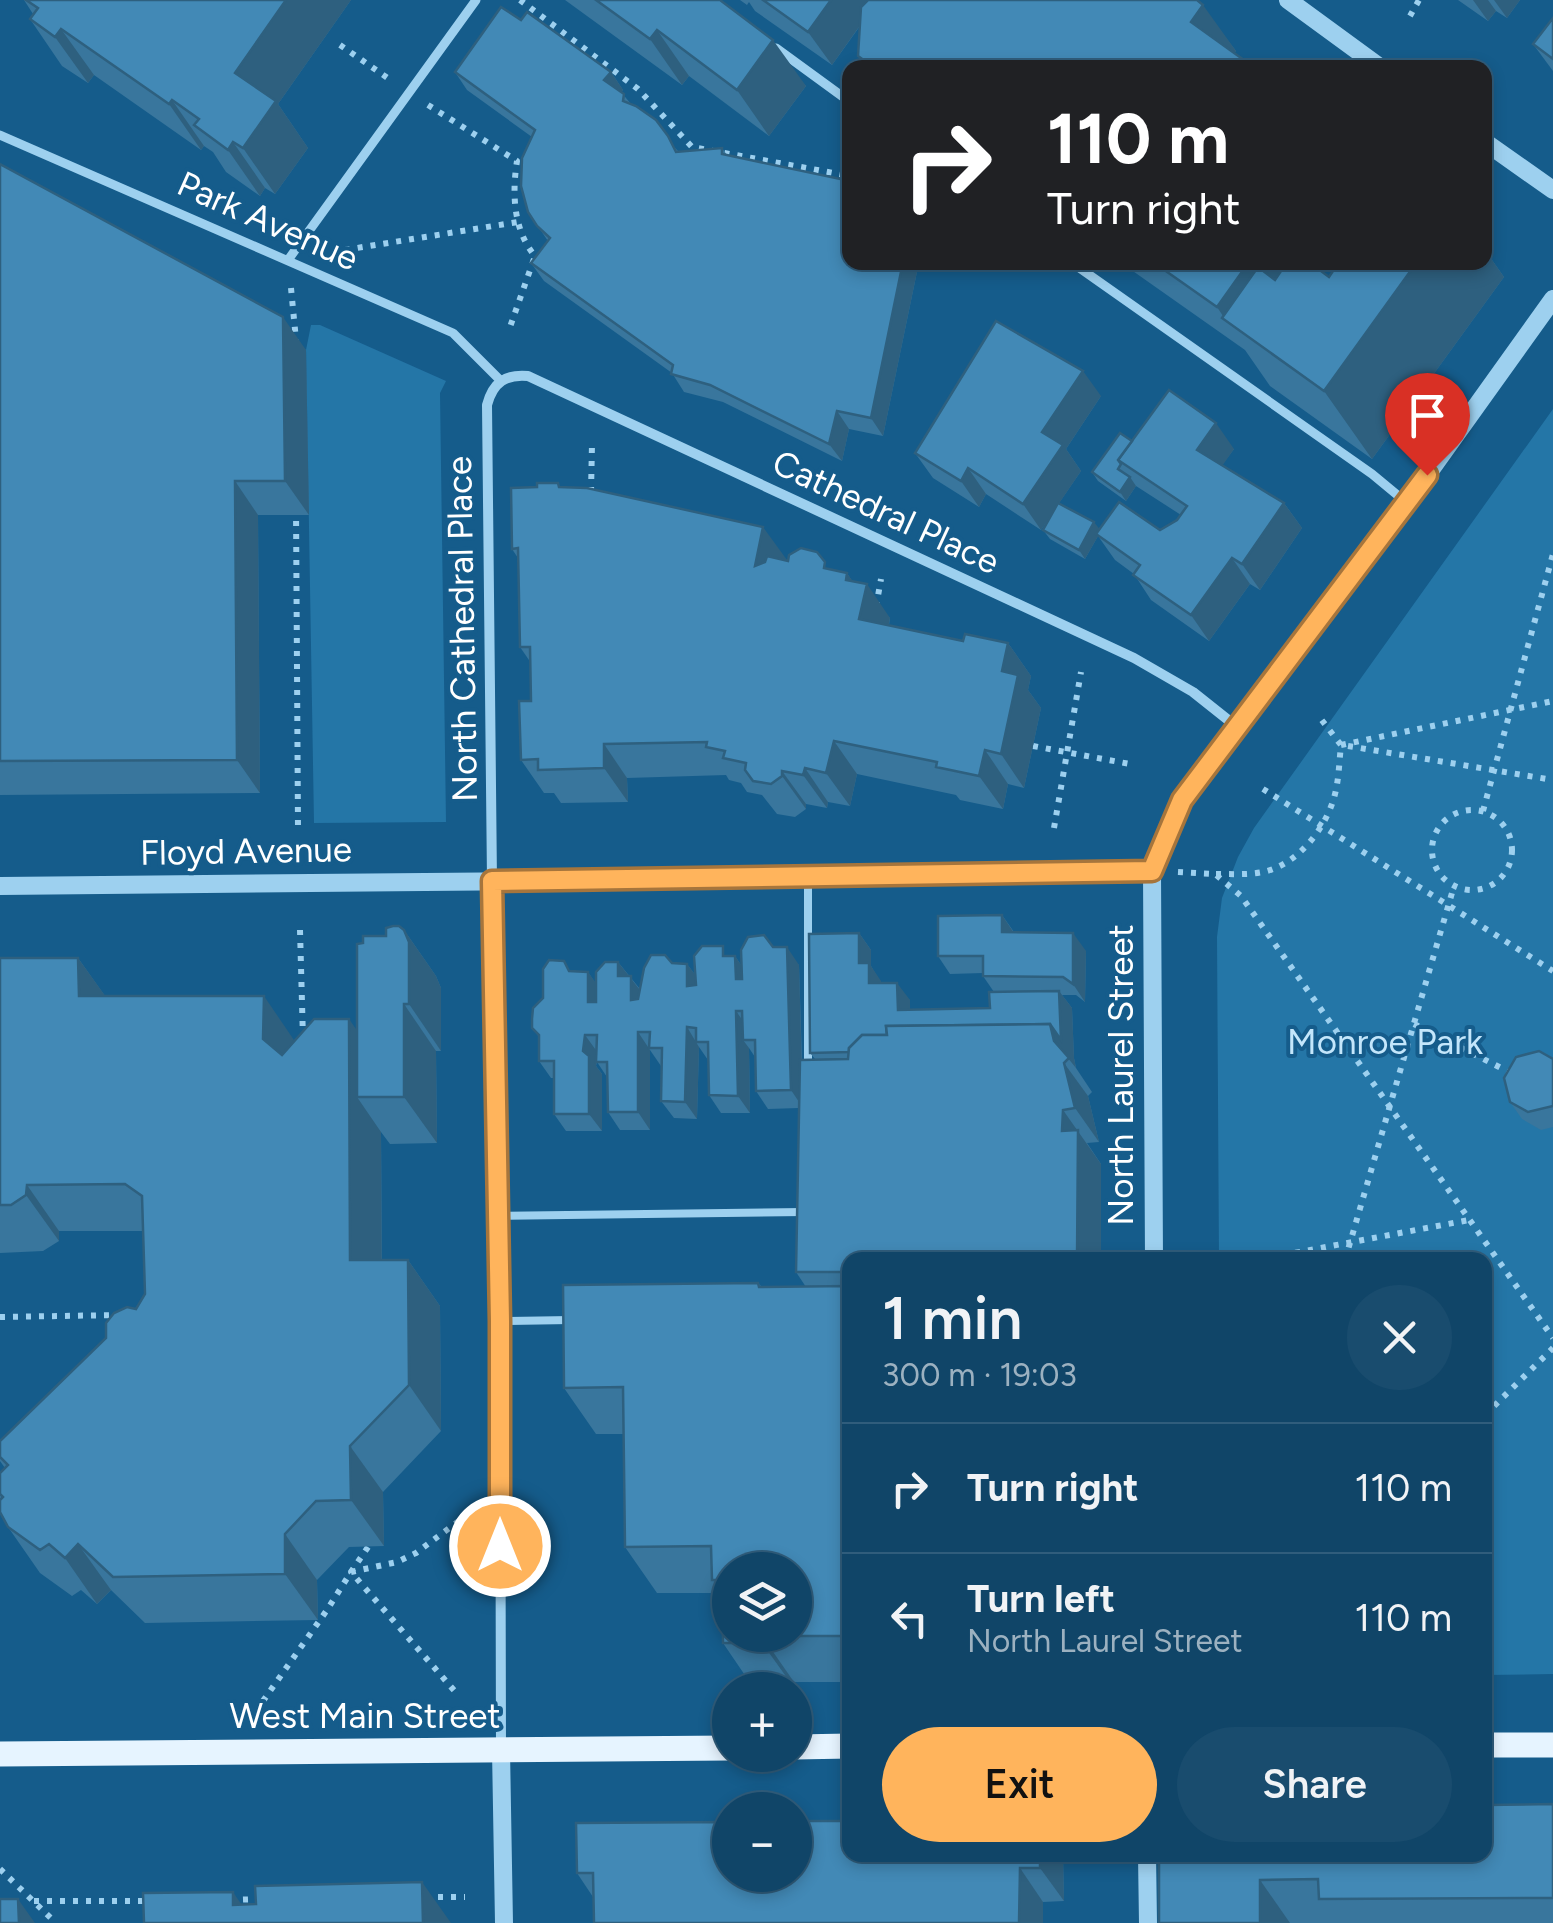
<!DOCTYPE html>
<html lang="en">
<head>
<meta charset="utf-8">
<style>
  body { margin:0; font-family:Figtree,sans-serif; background:#194c6e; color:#f1f3f6; height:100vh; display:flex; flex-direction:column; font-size:38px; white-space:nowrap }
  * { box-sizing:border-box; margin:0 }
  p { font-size:32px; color:#9cb1c0 }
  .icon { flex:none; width:55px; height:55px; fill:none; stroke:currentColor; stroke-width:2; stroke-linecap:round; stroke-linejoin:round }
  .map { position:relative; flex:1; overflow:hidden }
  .panel { position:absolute; left:842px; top:1252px; width:650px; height:610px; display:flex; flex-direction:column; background:#104568; border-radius:20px; box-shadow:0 5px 15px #0003,0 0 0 2px #305d7c }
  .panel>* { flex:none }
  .guide { position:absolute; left:842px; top:60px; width:650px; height:210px; border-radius:20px; box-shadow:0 5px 15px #0003,0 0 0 2px #305d7c; background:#202124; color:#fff; overflow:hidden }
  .tools { position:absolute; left:712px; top:1552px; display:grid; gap:20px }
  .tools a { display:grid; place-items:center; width:100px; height:100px; border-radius:50%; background:#104568; box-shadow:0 5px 15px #0003,0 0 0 2px #305d7c; font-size:50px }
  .pin { position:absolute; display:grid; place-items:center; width:85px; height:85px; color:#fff; margin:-102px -42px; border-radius:50% 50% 50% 0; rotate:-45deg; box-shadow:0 0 10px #0007 }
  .pin .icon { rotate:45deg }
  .me { position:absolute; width:110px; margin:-55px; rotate:0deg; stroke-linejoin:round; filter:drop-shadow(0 0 8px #0008) }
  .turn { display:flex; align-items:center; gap:35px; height:210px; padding:0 40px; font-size:45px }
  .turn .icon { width:130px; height:130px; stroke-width:2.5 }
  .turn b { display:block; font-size:70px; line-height:85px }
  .round { display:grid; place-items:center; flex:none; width:105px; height:105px; border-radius:52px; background:#194c6e }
  .head { display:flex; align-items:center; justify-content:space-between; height:170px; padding:0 40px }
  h1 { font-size:60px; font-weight:600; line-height:75px }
  .action { display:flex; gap:20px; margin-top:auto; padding:20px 40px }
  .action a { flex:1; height:115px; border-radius:60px; background:#ffb45c; color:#111; font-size:40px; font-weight:600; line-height:115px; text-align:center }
  .action a+a { background:#194c6e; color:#f1f3f6 }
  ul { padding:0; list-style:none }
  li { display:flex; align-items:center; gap:30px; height:130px; padding:0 40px; border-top:2px solid #305d7c }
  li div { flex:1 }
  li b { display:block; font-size:38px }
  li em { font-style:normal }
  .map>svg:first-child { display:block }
  .green { fill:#2476a7 }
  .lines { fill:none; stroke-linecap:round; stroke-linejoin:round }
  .path { stroke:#9dd0ef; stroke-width:6; stroke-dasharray:5 8; stroke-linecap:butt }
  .service { stroke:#9dd0ef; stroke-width:8 }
  .pedestrian { stroke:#9dd0ef; stroke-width:9 }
  .minor { stroke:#9dd0ef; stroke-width:10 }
  .tertiary { stroke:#9dd0ef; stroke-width:18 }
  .primary { stroke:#e6f4ff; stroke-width:25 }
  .wall { fill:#39769d }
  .shaded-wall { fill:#2e607f }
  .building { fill:#4289b6; stroke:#2e607f; stroke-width:2.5; fill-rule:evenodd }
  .route-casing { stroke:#a6753c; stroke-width:25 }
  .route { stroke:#ffb45c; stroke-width:18 }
  .labels { text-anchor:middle; stroke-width:8; stroke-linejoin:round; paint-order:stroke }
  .street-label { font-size:35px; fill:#fff; stroke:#155c8b }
  .park-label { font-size:35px; fill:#c3e6fb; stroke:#155c8b }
</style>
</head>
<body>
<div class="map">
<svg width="1553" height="1923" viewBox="0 0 1553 1923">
  <rect width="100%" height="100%" fill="#155c8b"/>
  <g class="green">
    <polygon points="311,325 320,325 446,381 440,393 446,822 314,823 306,350"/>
    <polygon points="1553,409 1553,1674 1485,1675 1485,1260 1219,1260 1217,937 1222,898 1238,857 1254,828"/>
  </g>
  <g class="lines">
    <g class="path">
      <polyline points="520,0 638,89 692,147 850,176"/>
      <polyline points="1410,16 1419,0"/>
      <polyline points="340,45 392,81"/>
      <path d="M 428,105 L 517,161 C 512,193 513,230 535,256 L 510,327"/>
      <polyline points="332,252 518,222"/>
      <polyline points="291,288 296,340"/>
      <polyline points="591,492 592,444"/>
      <polyline points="296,508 298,829"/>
      <polyline points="876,607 881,579"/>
      <polyline points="1341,745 1553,701"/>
      <polyline points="1033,746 1130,764"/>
      <polyline points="1348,746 1553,780"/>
      <polyline points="1263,789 1553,971"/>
      <circle cx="1472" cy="850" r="40"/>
      <polyline points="1483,811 1553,554"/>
      <polyline points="1054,828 1081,672"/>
      <polyline points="1178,872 1215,874 1241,896 1553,1338"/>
      <path d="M 1216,874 C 1232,874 1248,875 1263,872 C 1296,865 1323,832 1333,801 C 1339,783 1339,763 1341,745 L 1317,714"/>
      <polyline points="300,930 303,1039"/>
      <polyline points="1414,1024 1515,1075"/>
      <polyline points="1257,1260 1469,1220"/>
      <polyline points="1345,1260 1454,886"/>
      <polyline points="0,1317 119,1315"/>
      <polyline points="1485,1415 1553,1348"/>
      <polyline points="368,1547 351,1572 459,1696"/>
      <polyline points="263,1701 327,1610 351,1572 397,1562 416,1553 460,1520"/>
      <polyline points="0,1869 56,1923"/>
      <polyline points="425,1897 465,1897"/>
      <polyline points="230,1900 262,1899"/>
      <polyline points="34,1901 147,1901"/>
    </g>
    <g class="service">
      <polyline points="808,1067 808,877"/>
      <polyline points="498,1216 804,1212"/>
      <polyline points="500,1321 571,1320"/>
    </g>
    <g class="pedestrian">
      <polyline points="776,48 850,102"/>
      <polyline points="0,135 453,333 500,380"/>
      <polyline points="288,260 476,0"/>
      <polyline points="1071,262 1372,474 1407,503"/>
    </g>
    <path class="minor" d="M 501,1748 L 500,1321 L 492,881 L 487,405 C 493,382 506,374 528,376 L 1134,658 L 1193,692 L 1237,727"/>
    <g class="tertiary">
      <polyline points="1288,0 1381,68"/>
      <polyline points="1485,142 1553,190"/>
      <polyline points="0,886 527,881 1152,871"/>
      <polyline points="1154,1260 1152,871 1182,800 1407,503 1553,299"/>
      <polyline points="501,1750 504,1923"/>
      <polyline points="1147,1855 1148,1923"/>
    </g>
    <g class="primary">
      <polyline points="1485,1745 1553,1745"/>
      <polyline points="795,1747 850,1746"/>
      <polyline points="0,1754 730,1748"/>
    </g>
  </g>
  <g class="wall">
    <polygon points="24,0 351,0 278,104 308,148 275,194 265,188 260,196 226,172 213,152 204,146 201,150 94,75 88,83 62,66 30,19 33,14"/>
    <polygon points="565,0 720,0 806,86 769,136 689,76 682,85"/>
    <polygon points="740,0 1197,0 1236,51 1234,53 1255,68 866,68 858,56 860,26 832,65 755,11 749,2 747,5"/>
    <polygon points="1458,0 1520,0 1507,18 1496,11 1488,21"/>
    <polygon points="1553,18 1553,71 1533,44"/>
    <polygon points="521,20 611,72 623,90 621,92 631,104 679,152 722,148 727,155 850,262 919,262 883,436 849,429 842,461 723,402 684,392 672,373 544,281 531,263 548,241 528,212 532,137 467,90 455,72"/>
    <polygon points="0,164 306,350 309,515 258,515 260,793 0,795"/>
    <polygon points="1485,250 1504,277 1372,459 1270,386 1245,350 1120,262 1314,262 1312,265 1329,277 1485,262"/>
    <polygon points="1101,396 1066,449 1081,471 1059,503 1100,530 1160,530 1177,520 1181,515 1136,486 1126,501 1098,481 1092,472 1132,441 1234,449 1222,465 1284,503 1302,528 1260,590 1250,584 1209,641 1151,600 1134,574 1115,560 1098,536 1085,559 1050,539 1043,530 1053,513 1041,530 986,494 979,507 933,478 915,453"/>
    <polygon points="561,487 787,560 847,573 852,581 890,618 889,625 963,641 1008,643 1031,676 1028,690 1041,708 1024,788 1008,784 1003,809 960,800 956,795 857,774 850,806 828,802 827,808 806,804 806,809 795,817 777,814 762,795 747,792 741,783 729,780 726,775 627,778 628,802 561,803 554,793 544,793 521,760 531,701 531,663 520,647 518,558 512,549"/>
    <polygon points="1002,915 1014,932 1086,951 1085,1002 1076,995 1062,995 1072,1008 1074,1058 1076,1068 1092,1092 1088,1096 1099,1142 1087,1143 1101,1164 850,1260 850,1682 794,1682 795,1689 755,1690 723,1643 722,1596 720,1593 657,1593 625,1547 624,1434 596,1434 564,1388 758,1283 762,1287 806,1287 796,1272 799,1108 768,1109 756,1091 755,1057 749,1048 750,1113 721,1113 709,1095 708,1060 699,1047 697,1119 674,1118 661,1101 661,1066 650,1050 650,1130 620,1130 608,1112 607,1077 597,1062 596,1066 602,1074 602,1131 566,1131 554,1114 554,1078 551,1078 539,1061 539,1037 532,1028 543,998 572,972 588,972 596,984 618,962 640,989 672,963 687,964 696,976 730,956 735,956 741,965 773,947 799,965 802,1060 815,1059 810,1053 859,933 871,950 871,966 881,983 910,1000 910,1010 990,1008 994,992 983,976 983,973 950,974 938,956"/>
    <polygon points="404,930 436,976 441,988 441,1051 436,1051 437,1143 390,1144 381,1132 382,1260 408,1260 440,1306 441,1431 383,1492 384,1546 349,1547 317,1580 318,1620 145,1623 111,1590 97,1604 81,1590 72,1596 40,1573 8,1527 0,1498 0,1473 5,1468 0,1461 0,1441 136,1309 145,1294 143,1231 59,1231 59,1241 43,1251 0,1253 0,958 78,958 105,996 295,1041 357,1031 363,943"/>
    <polygon points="1553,1059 1553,1127 1541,1130 1522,1119 1510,1102"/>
    <polygon points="1553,1804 1553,1923 1159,1923 1159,1855"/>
    <polygon points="850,1855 1063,1855 1064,1901 1043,1902 1043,1923 594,1923 593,1897 577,1873"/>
  </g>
  <g class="shaded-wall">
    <polygon points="286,0 351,0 278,104 308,148 275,194 243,148 235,73"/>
    <polygon points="831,0 878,0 832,65 808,32"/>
    <polygon points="1473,0 1488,0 1496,11 1488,21"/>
    <polygon points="1494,0 1520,0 1507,18"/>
    <polygon points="1203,5 1236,51 1224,68 1191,22"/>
    <polygon points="61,29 94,75 88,83 55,37"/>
    <polygon points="657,30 689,76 682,85 650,39"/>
    <polygon points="773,40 806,86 769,136 737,90"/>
    <polygon points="611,72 623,90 616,98 604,80"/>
    <polygon points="172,100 204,146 201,150 169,104"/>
    <polygon points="233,142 265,188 260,196 228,150"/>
    <polygon points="1485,250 1504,277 1372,459 1324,391 1417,262 1485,262"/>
    <polygon points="903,262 919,262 883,436 871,418"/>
    <polygon points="1249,262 1314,262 1257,343 1227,322 1217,307"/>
    <polygon points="283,317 306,350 309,515 285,481"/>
    <polygon points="1083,371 1101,396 1066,449 1081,471 1041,530 1023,504 1042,432"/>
    <polygon points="837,411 849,429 842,461 829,444"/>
    <polygon points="1216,423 1234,449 1215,476 1197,450"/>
    <polygon points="968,468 986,494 979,507 961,481"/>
    <polygon points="1130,477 1136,486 1126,501 1120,492"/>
    <polygon points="235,481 258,515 260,793 237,760"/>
    <polygon points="1284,503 1302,528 1260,590 1242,564"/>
    <polygon points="1094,522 1101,531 1085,559 1079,550"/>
    <polygon points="763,527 787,560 755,566"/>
    <polygon points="1232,558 1250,584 1209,641 1191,615"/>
    <polygon points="847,573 864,598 867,584 890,618 883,652 859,619 846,580"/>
    <polygon points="1008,643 1031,676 1028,690 1041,708 1024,788 1001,754 1002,671"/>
    <polygon points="834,741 857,774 850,806 826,773"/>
    <polygon points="604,744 627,778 628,802 604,768"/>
    <polygon points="985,750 1008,784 1003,809 979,776"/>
    <polygon points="805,768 828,802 827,808 803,775"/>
    <polygon points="782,771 806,804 806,809 782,776"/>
    <polygon points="1002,915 1014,933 1002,932"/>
    <polygon points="404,930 436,976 441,988 441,1051 409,1004"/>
    <polygon points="859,933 871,950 871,966 881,981 882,1001 869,983 859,963"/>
    <polygon points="1073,933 1086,951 1085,1002 1073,984"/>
    <polygon points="787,947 799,965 803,1108 791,1090"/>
    <polygon points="735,956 747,974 748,997 736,979"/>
    <polygon points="78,958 111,1004 79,996"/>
    <polygon points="618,962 643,994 643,1017 631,1000 618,976"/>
    <polygon points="687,964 700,981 699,1003 687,986"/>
    <polygon points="588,972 601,990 600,1020 588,1002"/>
    <polygon points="897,983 910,1000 910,1027 898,1010"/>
    <polygon points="1059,991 1072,1008 1074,1058 1076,1068 1054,1041 1050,1024"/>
    <polygon points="264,996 296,1043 296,1086 263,1039"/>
    <polygon points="404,1004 436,1051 437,1143 404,1097"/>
    <polygon points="736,1011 748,1028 743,1040 749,1048 750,1113 738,1096"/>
    <polygon points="349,1019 381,1065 357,1097 381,1132 382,1306 350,1260"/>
    <polygon points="687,1027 699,1047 697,1119 685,1102"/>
    <polygon points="638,1032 650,1050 650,1130 638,1112"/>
    <polygon points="585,1035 598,1053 596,1066 602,1074 602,1131 589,1114 583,1051"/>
    <polygon points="1064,1063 1088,1096 1099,1142 1075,1108"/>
    <polygon points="1063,1110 1101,1164 1101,1260 1077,1260 1062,1131"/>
    <polygon points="27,1185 59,1231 59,1241 26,1195"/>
    <polygon points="408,1260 440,1306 441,1431 409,1385"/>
    <polygon points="350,1446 383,1492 384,1546 351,1500"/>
    <polygon points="285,1534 317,1580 318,1620 285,1574"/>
    <polygon points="78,1544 111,1590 97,1604 65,1558"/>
    <polygon points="762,1636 794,1682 795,1689 762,1643"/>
    <polygon points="1040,1855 1063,1855 1064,1901 1040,1868"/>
    <polygon points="1020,1868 1043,1902 1043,1923 1019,1923"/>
    <polygon points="1260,1880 1290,1923 1260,1923"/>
    <polygon points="422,1882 451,1923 423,1923"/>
    <polygon points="233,1892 254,1923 233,1905"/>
    <polygon points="18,1899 35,1923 19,1923"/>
  </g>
  <g class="building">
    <polygon points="26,0 286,0 235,73 276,101 243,148 233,142 228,150 194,125 199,119 172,100 169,104 61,29 55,37 30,19 38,8"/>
    <polygon points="596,0 720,0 773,40 737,90 657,30 650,39"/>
    <polygon points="763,0 831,0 808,32"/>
    <polygon points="868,0 1197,0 1203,5 1191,22 1255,68 875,68 858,56 861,7"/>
    <polygon points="501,7 521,20 527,12 611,72 604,80 624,94 623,101 636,106 656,120 668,136 676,152 722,148 722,154 850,181 850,262 903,262 871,418 837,411 829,444 710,385 671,374 673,365 531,263 550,238 537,226 528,212 521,186 522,158 535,130 455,72"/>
    <polygon points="1553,18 1553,59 1533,44"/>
    <polygon points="0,164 283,317 285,481 235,481 237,760 0,761"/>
    <polygon points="1153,262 1249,262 1217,307"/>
    <polygon points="1287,262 1309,262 1329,277 1339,262 1417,262 1324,391 1222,318 1258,267 1275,280"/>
    <polygon points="996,321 1083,371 1042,432 1063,445 1023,504 968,468 961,481 915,453"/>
    <polygon points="1169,390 1216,423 1197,450 1284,503 1242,564 1232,558 1191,615 1133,575 1140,565 1096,534 1119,502 1160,530 1177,520 1187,506 1118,460"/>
    <polygon points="1120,433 1132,441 1118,460 1121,464 1118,469 1130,477 1120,492 1092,472"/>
    <polygon points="537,483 558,483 559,487 587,488 763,527 755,566 765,562 767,556 788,561 789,555 801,548 817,552 825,562 824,568 847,573 846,580 867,584 859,619 963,641 965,634 1008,643 1002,671 1018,675 1001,754 985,750 979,776 936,767 937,762 834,741 826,773 805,768 803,775 782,771 782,776 771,784 753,781 745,770 746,763 723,758 725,751 706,747 707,742 604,744 604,768 538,770 538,759 521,760 519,701 531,701 530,647 520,647 518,548 512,549 511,488 537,487"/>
    <polygon points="1058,503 1094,522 1079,550 1043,530"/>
    <polygon points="1002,915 1002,932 1073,933 1073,984 1063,977 983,976 983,956 938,956 938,916"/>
    <polygon points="393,926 399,926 404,930 409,942 409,1004 404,1004 404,1097 357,1097 357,944 363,943 363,936 386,936 386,928"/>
    <polygon points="859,933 859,963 869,963 869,983 897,983 898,1010 990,1008 989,992 1059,991 1061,1040 1050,1024 886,1026 887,1035 862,1035 849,1048 849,1052 810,1053 809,934"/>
    <polygon points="764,935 773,947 787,947 791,1090 756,1091 755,1040 743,1040 742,1011 736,1011 738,1096 709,1095 708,1042 696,1042 696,1028 687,1027 685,1102 661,1101 662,1048 649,1048 650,1032 638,1032 638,1112 608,1112 607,1062 596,1062 597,1035 585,1035 583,1051 589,1056 589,1114 554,1114 554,1061 539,1061 539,1035 532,1028 532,1019 533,1008 543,998 543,969 549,960 564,961 569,971 588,972 588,1002 596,1002 596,972 605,962 618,962 618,976 631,976 631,1000 638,999 644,968 651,955 665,955 672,963 687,964 687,986 696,985 694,956 702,946 723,946 723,956 735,956 736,979 742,979 741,950 748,937"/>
    <polygon points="0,958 78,958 79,996 264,996 263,1039 282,1055 314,1019 349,1019 350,1260 408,1260 409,1385 350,1446 351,1500 316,1501 285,1534 285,1574 113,1577 78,1544 65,1558 49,1544 40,1550 8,1527 0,1512 0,1500 3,1497 0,1494 0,1473 8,1465 0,1457 0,1441 106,1338 106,1323 114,1313 127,1307 136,1309 145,1294 142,1196 125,1184 27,1185 26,1195 11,1205 0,1205"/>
    <polygon points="1050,1024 1054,1041 1069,1058 1064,1063 1075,1108 1063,1110 1062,1131 1078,1130 1077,1260 850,1260 850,1272 796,1272 800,1060 848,1059 849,1048 862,1035 887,1035 886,1026"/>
    <polygon points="1539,1051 1553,1059 1553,1106 1528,1112 1510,1102 1504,1078 1516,1057"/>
    <path d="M 758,1283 L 759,1287 L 850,1286 L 850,1636 L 762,1636 L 762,1643 L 723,1643 L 722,1580 L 712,1580 L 711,1546 L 625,1547 L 623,1387 L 564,1388 L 563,1285 ZM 730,1570 L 795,1570 L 795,1635 L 730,1635 Z"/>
    <polygon points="1553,1804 1553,1898 1319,1899 1318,1879 1260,1880 1260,1923 1159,1923 1159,1855 1485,1855 1485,1805"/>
    <polygon points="795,1821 850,1821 850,1855 1040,1855 1040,1868 1020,1868 1019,1923 594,1923 593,1873 577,1873 576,1823 730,1822 730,1875 795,1875"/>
    <polygon points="422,1882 423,1923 144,1923 143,1893 233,1892 233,1905 256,1904 255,1886"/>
    <polygon points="0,1899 18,1899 19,1923 0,1923"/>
  </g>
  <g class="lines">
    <g class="route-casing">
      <polyline id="route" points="500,1546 500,1321 492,881 1152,871 1182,800 1427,475"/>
    </g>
    <use href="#route" class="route"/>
  </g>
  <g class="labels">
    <g class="street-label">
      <text transform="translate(268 221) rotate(24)" y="12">Park Avenue</text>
      <text transform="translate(886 512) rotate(25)" y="12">Cathedral Place</text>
      <text transform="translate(462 629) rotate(-91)" y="12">North Cathedral Place</text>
      <text transform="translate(246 851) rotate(-1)" y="12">Floyd Avenue</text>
      <text transform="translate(1121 1075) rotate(-90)" y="12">North Laurel Street</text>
      <text x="365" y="1728">West Main Street</text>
    </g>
    <g class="park-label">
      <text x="1385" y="1054">Monroe Park</text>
    </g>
  </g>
</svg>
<div class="tools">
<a><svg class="icon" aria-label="layers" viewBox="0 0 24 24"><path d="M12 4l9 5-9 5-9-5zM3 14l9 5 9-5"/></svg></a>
<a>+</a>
<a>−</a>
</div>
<div class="pin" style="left:1427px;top:475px;background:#d93025"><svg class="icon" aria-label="arrive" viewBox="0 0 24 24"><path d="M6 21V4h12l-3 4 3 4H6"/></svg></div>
<svg class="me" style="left:500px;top:1546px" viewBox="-20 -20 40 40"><circle r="17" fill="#ffb45c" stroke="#fff" stroke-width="3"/><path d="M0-11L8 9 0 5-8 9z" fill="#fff"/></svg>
<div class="guide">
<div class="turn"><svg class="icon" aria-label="right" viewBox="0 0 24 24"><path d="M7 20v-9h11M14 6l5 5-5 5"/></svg><div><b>110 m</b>Turn right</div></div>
</div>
<section class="panel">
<div class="head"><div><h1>1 min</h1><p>300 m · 19:03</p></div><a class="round"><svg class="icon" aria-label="close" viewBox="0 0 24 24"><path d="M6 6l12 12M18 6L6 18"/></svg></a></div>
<ul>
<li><svg class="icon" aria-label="right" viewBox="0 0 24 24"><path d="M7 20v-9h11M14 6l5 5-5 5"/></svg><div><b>Turn right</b></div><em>110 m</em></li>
<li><svg class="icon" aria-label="left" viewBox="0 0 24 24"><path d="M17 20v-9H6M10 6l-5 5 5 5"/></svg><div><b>Turn left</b><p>North Laurel Street</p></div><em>110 m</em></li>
</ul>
<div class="action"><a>Exit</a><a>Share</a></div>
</section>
</div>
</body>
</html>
